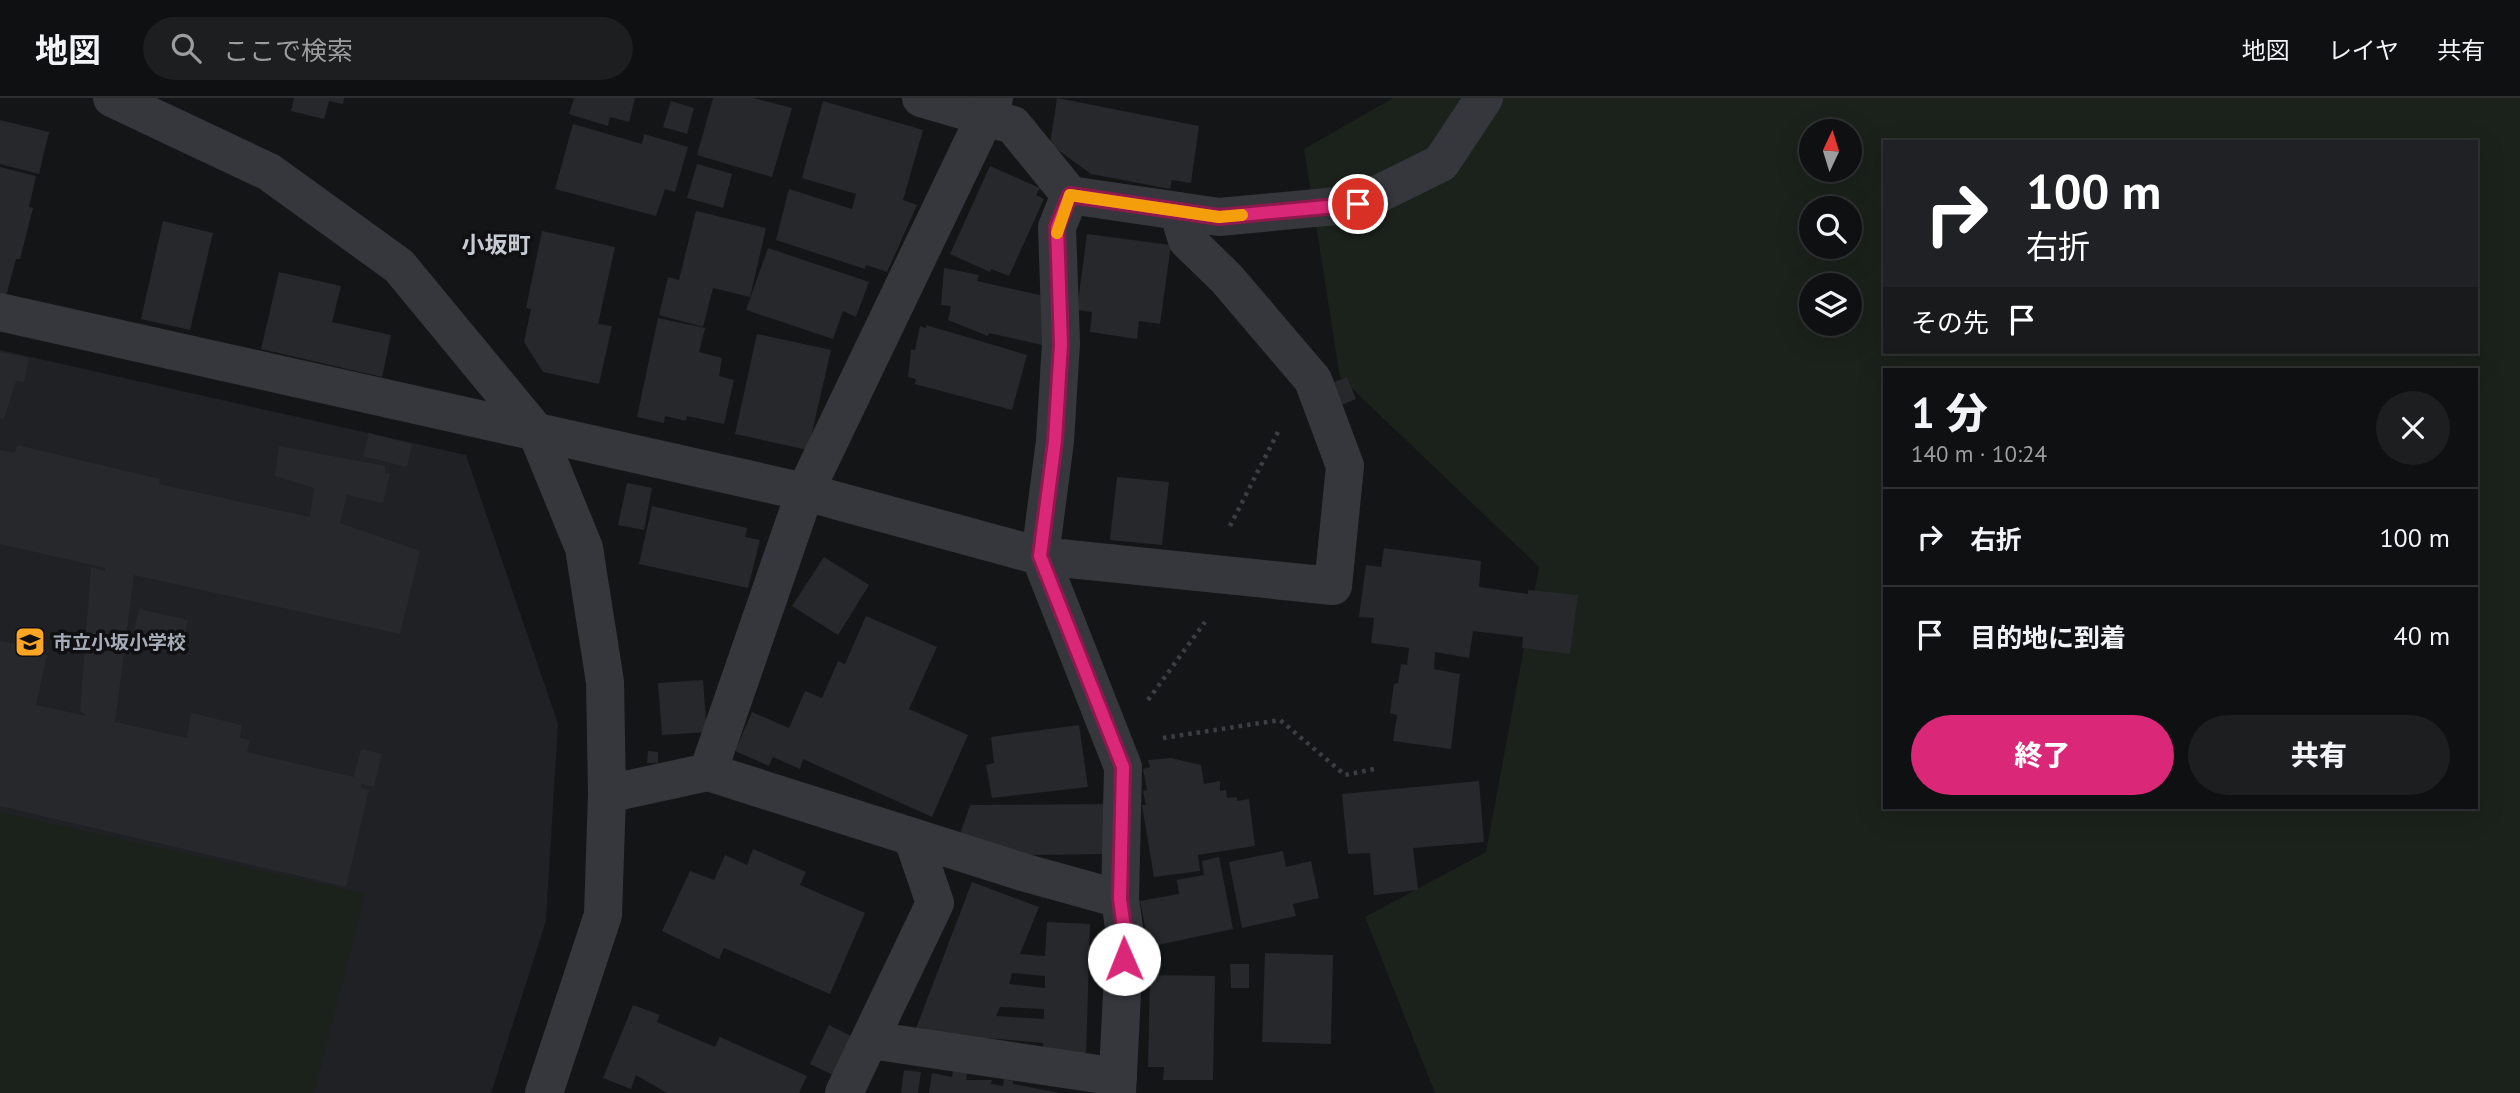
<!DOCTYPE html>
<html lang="ja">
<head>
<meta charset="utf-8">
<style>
  body { margin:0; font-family:"PT Sans","Noto Sans JP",sans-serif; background:#1d1e1f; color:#f1f3f6; height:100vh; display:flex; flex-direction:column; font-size:26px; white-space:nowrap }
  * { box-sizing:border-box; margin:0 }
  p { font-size:23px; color:#9b9d9f }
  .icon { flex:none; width:38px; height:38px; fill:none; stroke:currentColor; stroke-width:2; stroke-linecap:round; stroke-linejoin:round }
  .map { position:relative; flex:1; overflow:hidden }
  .side { position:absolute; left:1883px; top:270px; width:595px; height:441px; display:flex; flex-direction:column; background:#0f1011; border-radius:0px; box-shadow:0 7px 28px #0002,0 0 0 2px #2f3031 }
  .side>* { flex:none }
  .hud { position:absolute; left:1883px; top:42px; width:595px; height:214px; border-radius:0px; box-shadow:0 7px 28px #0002,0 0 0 2px #2f3031; background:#202124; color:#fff; overflow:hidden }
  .needle { width:46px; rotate:4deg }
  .fabs { position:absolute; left:1799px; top:21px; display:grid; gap:14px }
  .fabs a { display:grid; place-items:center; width:63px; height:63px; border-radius:50%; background:#0f1011; box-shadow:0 7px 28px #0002,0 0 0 2px #2f3031; font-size:35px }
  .pin { position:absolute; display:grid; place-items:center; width:60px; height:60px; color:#fff; margin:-30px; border:4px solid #fff; border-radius:50%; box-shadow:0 2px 7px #0007 }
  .me { position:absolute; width:77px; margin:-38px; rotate:359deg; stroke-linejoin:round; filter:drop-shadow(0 0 5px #0008) }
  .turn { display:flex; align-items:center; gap:24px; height:147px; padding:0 28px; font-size:32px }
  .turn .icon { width:91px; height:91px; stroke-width:2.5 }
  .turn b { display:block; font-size:49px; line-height:60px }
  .then { display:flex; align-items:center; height:66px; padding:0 28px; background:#0003; gap:14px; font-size:26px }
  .round { display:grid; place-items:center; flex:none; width:74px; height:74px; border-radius:37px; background:#1d1e1f }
  .overview { display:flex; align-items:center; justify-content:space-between; height:119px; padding:0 28px }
  h1 { font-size:42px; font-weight:800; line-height:52px }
  .primary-button { display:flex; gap:14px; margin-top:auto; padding:14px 28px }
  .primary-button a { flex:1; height:80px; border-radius:42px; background:#db2777; color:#fff; font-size:28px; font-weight:800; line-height:80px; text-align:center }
  .primary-button a+a { background:#1d1e1f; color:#f1f3f6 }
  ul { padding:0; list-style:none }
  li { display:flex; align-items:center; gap:21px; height:98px; padding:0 28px; border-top:2px solid #2f3031 }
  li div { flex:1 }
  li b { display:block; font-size:26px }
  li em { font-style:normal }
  header { display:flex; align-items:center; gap:42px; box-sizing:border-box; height:98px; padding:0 35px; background:#0f1011; border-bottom:2px solid #2f3031 }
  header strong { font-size:33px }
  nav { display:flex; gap:38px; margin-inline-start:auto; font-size:24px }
  .search { width:490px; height:63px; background:#1d1e1f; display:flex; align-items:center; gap:18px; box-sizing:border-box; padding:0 24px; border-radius:38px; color:#9b9d9f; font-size:26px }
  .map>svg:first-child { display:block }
  .built { fill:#202124 }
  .green { fill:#1a221b; fill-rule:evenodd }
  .building { fill:#27282b; fill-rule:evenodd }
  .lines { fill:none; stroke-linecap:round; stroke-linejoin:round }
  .path { stroke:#3b3e43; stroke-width:4.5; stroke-dasharray:3.5 5; stroke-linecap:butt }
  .minor { stroke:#35373c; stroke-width:38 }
  .tertiary { stroke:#35373c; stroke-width:38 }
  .route-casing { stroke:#8e194d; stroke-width:18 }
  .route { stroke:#db2777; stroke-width:12 }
  .slow { stroke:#f59e0b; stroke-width:12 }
  .labels { text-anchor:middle; stroke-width:7; stroke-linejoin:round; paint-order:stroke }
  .poi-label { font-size:19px; font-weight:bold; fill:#a5acb8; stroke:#101012; text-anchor:start }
  .quarter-label { font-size:23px; font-weight:bold; fill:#c7cbd4; stroke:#101012 }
</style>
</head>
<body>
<header>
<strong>地図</strong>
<div class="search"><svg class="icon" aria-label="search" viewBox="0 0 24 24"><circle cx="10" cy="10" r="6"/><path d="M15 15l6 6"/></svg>ここで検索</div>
<nav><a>地図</a><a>レイヤ</a><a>共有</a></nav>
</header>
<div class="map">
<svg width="2520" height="995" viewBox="0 0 2520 995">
  <rect width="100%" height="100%" fill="#141517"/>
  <polygon class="built" points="0,252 466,357 558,626 546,823 491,995 0,995"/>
  <g class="green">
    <path d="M 1393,0 L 2520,0 L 2520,995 L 1435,995 L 1365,819 L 1486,754 L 1539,469 L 1340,279 L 1304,51 ZM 1811,33 L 1850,33 L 1850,72 L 1811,72 ZM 1885,44 L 2476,44 L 2476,254 L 1885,254 ZM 1811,110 L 1850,110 L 1850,149 L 1811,149 ZM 1811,187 L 1850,187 L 1850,226 L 1811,226 ZM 1885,271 L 2476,271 L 2476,709 L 1885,709 Z"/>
    <polygon points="0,714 365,796 314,995 0,995"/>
  </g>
  <g class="building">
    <polygon points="294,0 344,0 343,6 329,3 324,21 291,13"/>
    <polygon points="574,0 635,0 629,24 610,19 608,28 569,16"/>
    <polygon points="713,0 753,0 792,10 772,79 697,57"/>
    <polygon points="1057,0 1199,28 1191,85 1172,82 1170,91 1091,76 1050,46"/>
    <polygon points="671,3 694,10 687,36 663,29"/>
    <polygon points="823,3 923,32 903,102 917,107 887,174 866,167 865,171 776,142 789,91 852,111 856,96 802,80"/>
    <polygon points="0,22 49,34 39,76 0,66"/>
    <polygon points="573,26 642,46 644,36 688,49 675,94 665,91 656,118 555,91"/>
    <polygon points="697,66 732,76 723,110 687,100"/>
    <polygon points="990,68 1040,90 1036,97 1044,101 1009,178 991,171 990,174 950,156"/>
    <polygon points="0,69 36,78 29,109 33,110 20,161 16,161 6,198 0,196"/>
    <polygon points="696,113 766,130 750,199 713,190 703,229 659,217 668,179 679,182"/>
    <polygon points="163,123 213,135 190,232 141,221"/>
    <polygon points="542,133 615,149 598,226 612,228 599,286 543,274 524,244 531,211 526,210"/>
    <polygon points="1087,136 1171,147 1160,226 1139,223 1137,241 1090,234 1092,214 1077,212"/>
    <polygon points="768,150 869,184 856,219 843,213 833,241 746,212"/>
    <polygon points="944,170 979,177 977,183 1044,198 1042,247 989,235 988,238 948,222 951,208 941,207"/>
    <polygon points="279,174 341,188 332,224 391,237 382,279 261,251"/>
    <polygon points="658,220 705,230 699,254 722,260 719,278 734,282 724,326 687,318 686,323 665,318 664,325 637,319"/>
    <polygon points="926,227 1027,257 1012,312 915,286 916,281 908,279 911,252 915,252 920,228 926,230"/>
    <polygon points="757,236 831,252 808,352 735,336"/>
    <polygon points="0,254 29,260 24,284 16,283 4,321 0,320"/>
    <polygon points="1347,279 1356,301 1339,308 1329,286"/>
    <polygon points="369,335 412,346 407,369 363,358"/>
    <polygon points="17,347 160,381 159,386 310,419 314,390 275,378 279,348 385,368 385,375 390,376 383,405 347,397 340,425 420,453 400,536 134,477 115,624 187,640 191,615 242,627 240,640 250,642 247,654 354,679 361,651 382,656 374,689 361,686 361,690 369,692 346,789 0,708 0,543 37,550 37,555 47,557 36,607 87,618 80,614 91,469 105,473 105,470 0,446 0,352 15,355"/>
    <polygon points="1117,379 1169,384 1162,447 1110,442"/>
    <polygon points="627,385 652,390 644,432 618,427"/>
    <polygon points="652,408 747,430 745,439 760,442 748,490 639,466"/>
    <polygon points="1384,450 1481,463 1479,489 1528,496 1528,492 1578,497 1570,556 1522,550 1523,539 1473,533 1469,560 1435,554 1434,571 1460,576 1451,651 1393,643 1397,617 1390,615 1394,586 1398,585 1401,566 1407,567 1409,550 1371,545 1374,520 1359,519 1366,467 1381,469"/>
    <polygon points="824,459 869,487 838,537 792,508"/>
    <polygon points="139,511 188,522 180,557 131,546"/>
    <polygon points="866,518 937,549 909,611 968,637 932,719 803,661 800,671 773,659 769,668 735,653 752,614 789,630 805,593 822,600 838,563 845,566"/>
    <polygon points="703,582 707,634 662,637 658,585"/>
    <polygon points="1079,627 1088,689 992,700 986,667 994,665 991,639"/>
    <polygon points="648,653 658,654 658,665 647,665"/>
    <polygon points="1171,660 1201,667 1204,686 1220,683 1220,693 1226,692 1227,700 1237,699 1237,703 1249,701 1255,748 1198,757 1200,773 1154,779 1142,707 1146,707 1143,693 1147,692 1143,671 1150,669 1148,662"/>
    <polygon points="1479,683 1484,744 1413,750 1418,792 1374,797 1370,755 1348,756 1342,696"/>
    <polygon points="1106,706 1107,756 1025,757 959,739 970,707"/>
    <polygon points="753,751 806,774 800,787 865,815 830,896 724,850 719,861 662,833 690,773 714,782 725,757 747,767"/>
    <polygon points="1283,753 1286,769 1311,763 1319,800 1293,806 1296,818 1242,830 1229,764"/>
    <polygon points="1219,759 1233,831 1158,847 1156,841 1148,843 1140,803 1179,796 1177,782 1204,777 1202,763"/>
    <path d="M 972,784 L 1039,809 L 1020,856 L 1045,858 L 1047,824 L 1090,826 L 1086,957 L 1043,956 L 1043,945 L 987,940 L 984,949 L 915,933 ZM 1012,875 L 1045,878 L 1045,890 L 1009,886 ZM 1000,909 L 1044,911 L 1044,921 L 996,918 Z"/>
    <polygon points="1265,855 1333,857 1331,946 1262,944"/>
    <polygon points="1230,866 1249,866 1249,890 1231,890"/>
    <polygon points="1150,877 1215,878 1213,982 1163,982 1164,969 1148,969"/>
    <polygon points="633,907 660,917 657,924 715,949 720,939 807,978 799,995 667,995 636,977 631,991 603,980"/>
    <polygon points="829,927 853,939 835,978 810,966"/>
    <polygon points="904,972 921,974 918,995 901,995"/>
    <polygon points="953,973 967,975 966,982 992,982 991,986 1003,988 1004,981 1013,983 1013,986 1060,995 929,995 932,975 952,979"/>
  </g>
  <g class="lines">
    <g class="path">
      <polyline points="1230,428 1280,330"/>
      <polyline points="1148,602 1205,524"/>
      <polyline points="1163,640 1280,622 1345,677 1374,671"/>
    </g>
    <g class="minor">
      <polyline points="921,0 1013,27 1070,97 1219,119 1358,106 1441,65 1484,0"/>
      <polyline points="1070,97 1057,129 1061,245 1055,343 1040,458 1333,488 1345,368 1313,282 1227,181 1187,142 1178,113"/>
      <polyline points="0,214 805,394 1040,458 1123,669 1120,801 1125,837 1117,995"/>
      <polyline points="708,674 1026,775 1120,801"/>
      <polyline points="607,696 708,674 805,394 994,0"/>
      <polyline points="871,942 1118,979"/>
      <polyline points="844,995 935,805 913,741"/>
    </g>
    <polyline class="tertiary" points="112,0 269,74 399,168 537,335 584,450 605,584 607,696 603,817 544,995"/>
  </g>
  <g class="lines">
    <g class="route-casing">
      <polyline id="route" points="1124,861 1125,837 1120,801 1123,669 1040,458 1055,343 1061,246 1057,129 1070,97 1219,119 1358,106"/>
    </g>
    <use href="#route" class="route"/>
    <polyline class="slow" points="1057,135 1070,97 1219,119 1242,117"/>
  </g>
  <defs>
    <g id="school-square" transform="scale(1.575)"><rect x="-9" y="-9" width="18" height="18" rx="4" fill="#ffa524" stroke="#101012"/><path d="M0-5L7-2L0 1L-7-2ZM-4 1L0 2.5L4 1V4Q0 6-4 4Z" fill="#111"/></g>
  </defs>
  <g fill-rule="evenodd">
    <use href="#school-square" x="30" y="544"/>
  </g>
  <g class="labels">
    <g class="poi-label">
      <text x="53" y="551">市立小坂小学校</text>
    </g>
    <g class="quarter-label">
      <text x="496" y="155">小坂町</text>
    </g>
  </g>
</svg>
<div class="fabs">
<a><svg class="needle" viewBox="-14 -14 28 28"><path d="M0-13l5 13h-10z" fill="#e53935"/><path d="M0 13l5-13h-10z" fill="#9b9d9f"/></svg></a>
<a><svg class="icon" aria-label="search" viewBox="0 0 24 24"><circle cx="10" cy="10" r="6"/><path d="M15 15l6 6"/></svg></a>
<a><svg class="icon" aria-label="layers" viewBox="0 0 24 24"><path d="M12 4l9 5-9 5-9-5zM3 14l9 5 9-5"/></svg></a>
</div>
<div class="pin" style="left:1358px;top:106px;background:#d93025"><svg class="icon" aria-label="arrive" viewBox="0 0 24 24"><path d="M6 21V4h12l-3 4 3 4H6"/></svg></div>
<svg class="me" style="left:1124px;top:861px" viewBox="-20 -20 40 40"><circle r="19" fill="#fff"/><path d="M0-13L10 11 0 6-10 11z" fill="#db2777"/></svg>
<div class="hud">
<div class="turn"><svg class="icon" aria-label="right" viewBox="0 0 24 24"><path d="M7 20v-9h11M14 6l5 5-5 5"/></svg><div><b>100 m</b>右折</div></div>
<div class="then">その先<svg class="icon" aria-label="arrive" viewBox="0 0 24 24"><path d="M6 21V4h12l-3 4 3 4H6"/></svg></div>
</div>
<section class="side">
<div class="overview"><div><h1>1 分</h1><p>140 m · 10:24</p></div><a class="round"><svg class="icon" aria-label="close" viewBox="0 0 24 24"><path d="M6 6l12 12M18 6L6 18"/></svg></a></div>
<ul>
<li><svg class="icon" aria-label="right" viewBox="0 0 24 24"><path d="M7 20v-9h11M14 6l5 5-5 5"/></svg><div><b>右折</b></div><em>100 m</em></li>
<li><svg class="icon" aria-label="arrive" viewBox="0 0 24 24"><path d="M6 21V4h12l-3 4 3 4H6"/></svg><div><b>目的地に到着</b></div><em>40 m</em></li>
</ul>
<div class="primary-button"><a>終了</a><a>共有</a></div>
</section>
</div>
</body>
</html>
